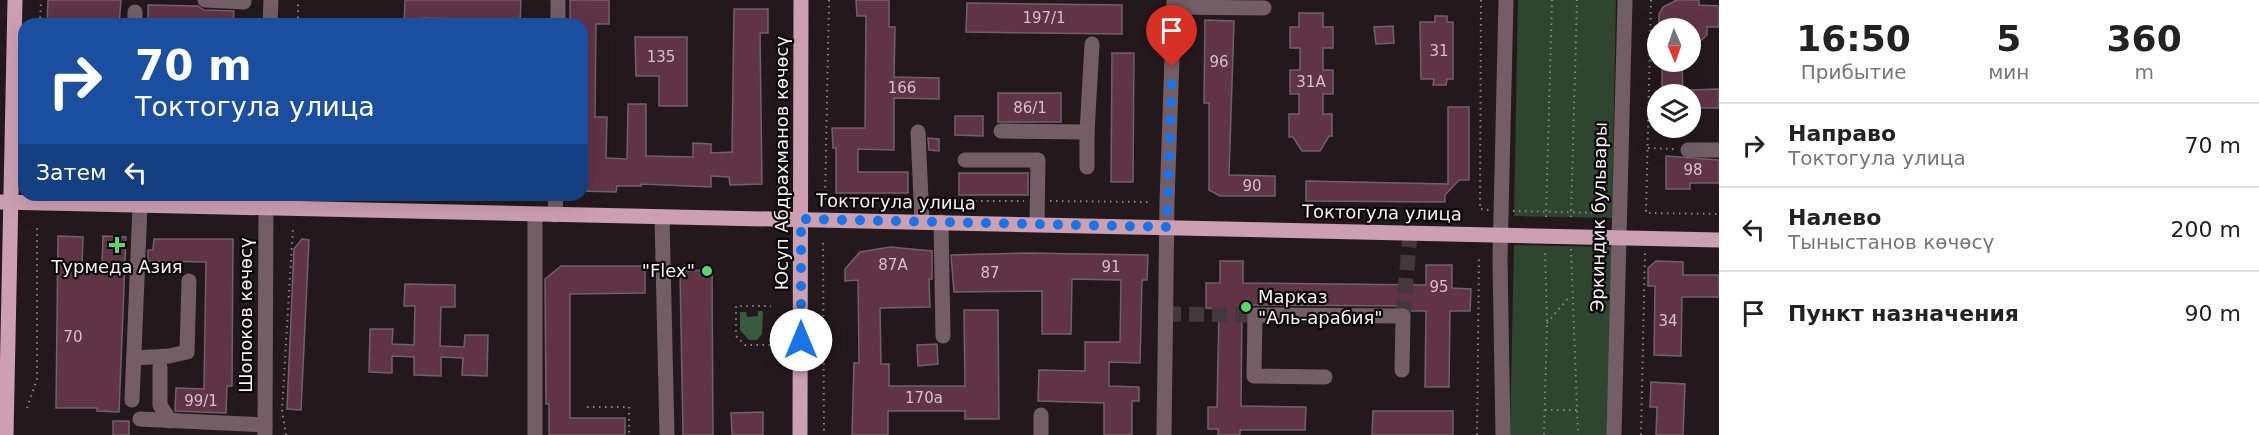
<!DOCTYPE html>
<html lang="ru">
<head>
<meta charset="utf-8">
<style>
  body { margin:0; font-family:"DejaVu Sans",sans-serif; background:#f6f6f6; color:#222; height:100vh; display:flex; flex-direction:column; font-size:22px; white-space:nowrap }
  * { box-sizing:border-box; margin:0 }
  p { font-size:20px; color:#767676 }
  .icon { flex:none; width:33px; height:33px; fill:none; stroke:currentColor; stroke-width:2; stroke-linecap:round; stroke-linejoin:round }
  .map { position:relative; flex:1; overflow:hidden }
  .side { display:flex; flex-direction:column; background:#fff; width:540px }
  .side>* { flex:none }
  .banner { position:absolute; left:18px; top:18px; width:570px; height:183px; border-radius:18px; box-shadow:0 6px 24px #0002; background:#1a4fa0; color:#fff; overflow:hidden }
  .needle { width:39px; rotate:178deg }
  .controls { position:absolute; left:1647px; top:18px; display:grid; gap:12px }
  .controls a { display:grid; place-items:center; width:54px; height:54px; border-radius:50%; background:#fff; box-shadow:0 6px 24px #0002; font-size:30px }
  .pin { position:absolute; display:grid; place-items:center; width:51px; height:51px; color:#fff; margin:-62px -26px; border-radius:50% 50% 50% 0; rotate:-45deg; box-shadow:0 0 6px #0007 }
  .pin .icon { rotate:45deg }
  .me { position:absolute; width:66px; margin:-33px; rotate:0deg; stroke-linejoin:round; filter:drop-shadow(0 0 4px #0008) }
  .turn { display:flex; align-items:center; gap:21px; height:126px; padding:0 18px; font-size:27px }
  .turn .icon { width:78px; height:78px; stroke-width:2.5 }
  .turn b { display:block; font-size:42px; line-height:51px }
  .then { display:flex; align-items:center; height:57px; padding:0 18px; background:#0003; gap:12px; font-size:22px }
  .eta { display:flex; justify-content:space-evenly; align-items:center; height:102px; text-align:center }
  .eta b { font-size:36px; font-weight:600; line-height:42px }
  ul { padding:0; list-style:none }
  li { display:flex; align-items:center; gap:18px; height:84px; padding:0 18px; border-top:2px solid #e0e0e0 }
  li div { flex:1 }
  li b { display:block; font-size:22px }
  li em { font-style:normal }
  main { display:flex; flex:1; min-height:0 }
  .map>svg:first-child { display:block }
  .green { fill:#2e462f }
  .water { fill:#385c3b }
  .building { fill:#603446; stroke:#6f6267; stroke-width:1.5 }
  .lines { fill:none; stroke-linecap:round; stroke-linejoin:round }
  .minor-tunnel { stroke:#43393d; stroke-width:15; stroke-dasharray:15 8; stroke-linecap:butt }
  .path { stroke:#8d8487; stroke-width:2; stroke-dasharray:1.5 4.5; stroke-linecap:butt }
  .minor { stroke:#735e66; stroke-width:15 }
  .major { stroke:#cda0b1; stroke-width:15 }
  .route { stroke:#1a73e8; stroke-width:10; stroke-dasharray:0 18 }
  .poi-dot { fill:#5cd56d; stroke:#090607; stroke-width:2 }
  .labels { text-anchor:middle; stroke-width:4.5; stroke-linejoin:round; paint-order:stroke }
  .number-label { font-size:15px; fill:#d3c2c8 }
  .street-label { font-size:18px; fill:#f9f1f4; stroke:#090607 }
  .poi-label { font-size:18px; fill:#f9f1f4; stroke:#090607 }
</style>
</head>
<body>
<main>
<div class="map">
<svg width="1719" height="435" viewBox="0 0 1719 435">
  <rect width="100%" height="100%" fill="#23191d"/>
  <g class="green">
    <polygon points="1518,0 1616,0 1612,218 1514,216"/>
    <polygon points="1514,245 1612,247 1608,435 1510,435"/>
  </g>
  <polygon class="water" points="758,311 763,311 762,334 757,340 749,340 740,330 740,312 746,312 747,317 758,316"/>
  <g class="building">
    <polygon points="48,0 121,0 119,24 47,24"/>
    <polygon points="405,0 521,0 520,24 500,24 500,20 424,18 424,24 404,24"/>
    <polygon points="570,0 609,0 609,24 596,24 595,117 607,117 606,158 627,159 628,104 646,104 646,156 693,157 693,143 711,144 711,153 732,152 734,9 768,9 768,33 760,33 762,184 730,185 729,177 711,176 711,187 641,184 641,186 617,186 616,192 582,191 582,24 570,24"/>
    <polygon points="856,0 889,0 889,27 895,27 894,77 939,78 939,99 894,98 894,150 858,149 858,172 908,172 908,193 836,193 836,148 833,148 832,128 865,128 866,16 857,16"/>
    <polygon points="1677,0 1699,0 1699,5 1719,6 1719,27 1707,27 1707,35 1690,50 1690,28 1659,28 1659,14 1663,7"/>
    <polygon points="967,3 1122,5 1122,34 966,32"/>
    <polygon points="148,5 198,6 204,10 234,11 233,24 148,24"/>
    <polygon points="1299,13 1323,13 1323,27 1333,27 1333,48 1323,48 1323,70 1333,70 1333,94 1323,94 1323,114 1332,114 1332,136 1329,136 1320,151 1302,151 1293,137 1289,137 1289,114 1299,114 1299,94 1290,94 1290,70 1300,70 1300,48 1290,48 1290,27 1299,27"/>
    <polygon points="1435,16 1447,16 1447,22 1453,22 1453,79 1447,79 1446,85 1433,85 1434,79 1421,79 1420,22 1435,22"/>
    <polygon points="1205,20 1234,21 1229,175 1275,176 1275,196 1220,196 1209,190 1209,103 1204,103"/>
    <polygon points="1393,26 1394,43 1376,44 1374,27"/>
    <polygon points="635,37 687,37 687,106 659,106 659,76 636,76"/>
    <polygon points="1112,53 1134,53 1133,182 1111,182"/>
    <polygon points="1662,62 1682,62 1683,94 1662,94"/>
    <polygon points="1719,89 1719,108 1690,108 1690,90"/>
    <rect x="998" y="93" width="63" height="29"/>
    <polygon points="1448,107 1469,107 1469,180 1459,180 1445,195 1445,202 1306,201 1306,181 1448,184"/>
    <polygon points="955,116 983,116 983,136 955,135"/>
    <polygon points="928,138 939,139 939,151 929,150"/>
    <polygon points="1666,156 1719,160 1719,183 1690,183 1690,189 1666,189"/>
    <rect x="959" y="173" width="69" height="22"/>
    <polygon points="58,236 83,237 82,267 102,267 103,236 126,237 119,412 97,411 97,408 56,408"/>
    <polygon points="154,239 233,239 232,386 227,386 226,413 175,411 176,388 204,389 206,262 148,261 148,250 153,250"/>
    <polygon points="302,239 309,240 301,410 287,409 294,249"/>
    <polygon points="890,247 932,251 932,279 929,279 930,307 880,308 881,364 889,364 889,386 965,386 964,310 998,310 999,419 965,419 965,411 888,411 888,435 852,435 854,363 859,363 858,280 845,281 845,269 860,252"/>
    <polygon points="1026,253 1148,255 1147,280 1142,280 1140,363 1109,362 1109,386 1139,387 1139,401 1132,401 1132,435 1104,435 1104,403 1038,401 1039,370 1085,371 1085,342 1120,342 1121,280 1072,279 1071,334 1042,334 1042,291 954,292 951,255"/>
    <polygon points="1220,261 1243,261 1243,283 1426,285 1426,265 1452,265 1452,288 1471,289 1470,311 1450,311 1449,387 1425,387 1426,311 1411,311 1403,306 1254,305 1242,309 1241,406 1306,407 1305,430 1240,430 1240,435 1218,435 1218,429 1208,429 1208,407 1217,407 1219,309 1206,308 1206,283 1220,283"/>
    <polygon points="1656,261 1683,262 1683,275 1719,275 1719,297 1682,297 1681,356 1654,355 1655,286 1648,286 1648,268"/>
    <polygon points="561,266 645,266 645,293 570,294 570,418 625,418 625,435 549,435 549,404 546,404 545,279"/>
    <polygon points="712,270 713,435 683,435 680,271"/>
    <polygon points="405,284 455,285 455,307 441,307 440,346 464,347 465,335 488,335 487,376 462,375 463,358 441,357 441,376 414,375 414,357 392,356 392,373 369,372 370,329 393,329 392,344 414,345 415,306 404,306"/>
    <polygon points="937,344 938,364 918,366 917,345"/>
    <polygon points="1651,382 1685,384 1683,435 1656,435 1657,407 1650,407"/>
    <polygon points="1373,411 1453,411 1453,435 1372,435"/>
    <polygon points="763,412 763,435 732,435 731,413"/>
    <rect x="113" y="421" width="16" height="14"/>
  </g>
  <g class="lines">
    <g class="minor-tunnel">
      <polyline points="1166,314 1255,315"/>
      <polyline points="1403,316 1410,234"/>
    </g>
    <g class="path">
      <polyline points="829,0 825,200 907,200"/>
      <polyline points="1481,0 1480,209 1489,210"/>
      <polyline points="1651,0 1646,213 1719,214"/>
      <polyline points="40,24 41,0"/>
      <polyline points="298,24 298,0"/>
      <polyline points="1648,148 1675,149"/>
      <polyline points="933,201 1024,201"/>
      <polyline points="1050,201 1151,202"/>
      <polyline points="1513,211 1606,213"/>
      <polyline points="1546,217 1552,0"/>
      <polyline points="1571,217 1577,0"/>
      <polyline points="823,243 824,435"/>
      <polyline points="1571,249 1578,435"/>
      <polyline points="1547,323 1570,296"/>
      <polyline points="770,345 745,345 736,336 736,306 771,306"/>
      <polyline points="587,407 629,407 629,435"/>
      <polyline points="27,408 37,379 37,226"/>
      <polyline points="1545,410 1578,410"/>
      <polyline points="286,435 282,410 293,227"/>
      <polyline points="1477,435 1479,257"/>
      <polyline points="1544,435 1547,323 1545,249"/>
      <polyline points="1641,435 1645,251"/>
    </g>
    <g class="minor">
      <polyline points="205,0 244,2"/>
      <polyline points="1174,7 1264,8"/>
      <polyline points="135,24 135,12"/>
      <polyline points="270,24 271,0"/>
      <polyline points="558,24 558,0"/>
      <polyline points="1001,131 1087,132 1092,44"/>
      <polyline points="918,132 922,222"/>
      <polyline points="1688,150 1719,150"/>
      <polyline points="965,160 1038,160 1037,224"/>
      <polyline points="1087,167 1087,132"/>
      <polyline points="535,214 535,435"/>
      <polyline points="555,215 556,195"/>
      <polyline points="662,217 667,435"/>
      <polyline points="941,222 943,336"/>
      <polyline points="134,358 169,356 187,352 189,281"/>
      <polyline points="160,367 160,405 170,421"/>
      <polyline points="1325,377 1254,376 1255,315 1403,316 1402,370"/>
      <polyline points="132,400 140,206"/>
      <polyline points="140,419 265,425"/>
      <polyline points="265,435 266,195"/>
      <polyline points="1041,435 1041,415"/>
      <polyline points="1164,435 1167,202 1174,0"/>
      <polyline points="1503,435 1500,258 1506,0"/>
      <polyline points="1614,435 1625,0"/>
    </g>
    <g class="major">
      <polyline points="0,202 1719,240"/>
      <polyline points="6,435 15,0"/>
      <polyline points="800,435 801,0"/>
    </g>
  </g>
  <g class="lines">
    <polyline class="route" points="801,340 801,219 1167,227 1172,67"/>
  </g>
  <g class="poi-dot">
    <path d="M114 236h6v6h6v6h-6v6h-6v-6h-6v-6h6z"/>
    <circle cx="707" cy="271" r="6"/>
    <circle cx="1246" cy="307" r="6"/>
  </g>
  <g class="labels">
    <g class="number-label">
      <text x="1044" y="23">197/1</text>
      <text x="1439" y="56">31</text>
      <text x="661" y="62">135</text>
      <text x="1219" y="67">96</text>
      <text x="1311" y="87">31А</text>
      <text x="902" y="93">166</text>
      <text x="1030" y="113">86/1</text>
      <text x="1693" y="175">98</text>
      <text x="1252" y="191">90</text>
      <text x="893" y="270">87А</text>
      <text x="1111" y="272">91</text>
      <text x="990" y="278">87</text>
      <text x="1439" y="292">95</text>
      <text x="1668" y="326">34</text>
      <text x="73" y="342">70</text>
      <text x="924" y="403">170а</text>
      <text x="201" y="406">99/1</text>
    </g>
    <g class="street-label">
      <text transform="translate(782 163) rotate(-90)" y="6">Юсуп Абдрахманов көчөсү</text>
      <text transform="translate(896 202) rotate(1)" y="6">Токтогула улица</text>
      <text transform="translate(1382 213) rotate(1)" y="6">Токтогула улица</text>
      <text transform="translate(1599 217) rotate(-89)" y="6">Эркиндик бульвары</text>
      <text transform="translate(246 315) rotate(-90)" y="6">Шопоков көчөсү</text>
    </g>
    <g class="poi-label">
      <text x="117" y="273">Турмеда Азия</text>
      <text x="695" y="277" text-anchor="end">"Flex"</text>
      <text x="1258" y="303" text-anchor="start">Марказ<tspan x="1258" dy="21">"Аль-арабия"</tspan></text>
    </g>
  </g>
</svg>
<div class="controls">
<a><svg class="needle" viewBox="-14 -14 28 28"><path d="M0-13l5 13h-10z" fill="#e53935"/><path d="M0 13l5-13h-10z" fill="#767676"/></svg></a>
<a><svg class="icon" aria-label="layers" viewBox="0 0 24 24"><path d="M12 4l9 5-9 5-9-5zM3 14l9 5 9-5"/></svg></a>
</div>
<div class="pin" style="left:1172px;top:67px;background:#d93025"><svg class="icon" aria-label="arrive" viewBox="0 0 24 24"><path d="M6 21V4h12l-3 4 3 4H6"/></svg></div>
<svg class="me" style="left:801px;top:340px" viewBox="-20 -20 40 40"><circle r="19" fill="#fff"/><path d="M0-13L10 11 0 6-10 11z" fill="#1a73e8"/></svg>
<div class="banner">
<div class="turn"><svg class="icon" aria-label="right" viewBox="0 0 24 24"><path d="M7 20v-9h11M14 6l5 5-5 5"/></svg><div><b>70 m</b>Токтогула улица</div></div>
<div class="then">Затем<svg class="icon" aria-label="left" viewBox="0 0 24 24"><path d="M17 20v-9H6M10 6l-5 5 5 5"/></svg></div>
</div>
</div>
<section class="side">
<div class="eta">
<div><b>16:50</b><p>Прибытие</p></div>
<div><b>5</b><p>мин</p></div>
<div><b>360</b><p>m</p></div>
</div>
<ul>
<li><svg class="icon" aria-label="right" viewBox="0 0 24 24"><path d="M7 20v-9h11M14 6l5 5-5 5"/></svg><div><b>Направо</b><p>Токтогула улица</p></div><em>70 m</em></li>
<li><svg class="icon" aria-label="left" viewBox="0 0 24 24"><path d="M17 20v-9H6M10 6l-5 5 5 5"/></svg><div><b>Налево</b><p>Тыныстанов көчөсү</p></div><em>200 m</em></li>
<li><svg class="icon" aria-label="arrive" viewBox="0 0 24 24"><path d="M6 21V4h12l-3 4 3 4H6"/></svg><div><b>Пункт назначения</b></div><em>90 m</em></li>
</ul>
</section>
</main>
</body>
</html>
